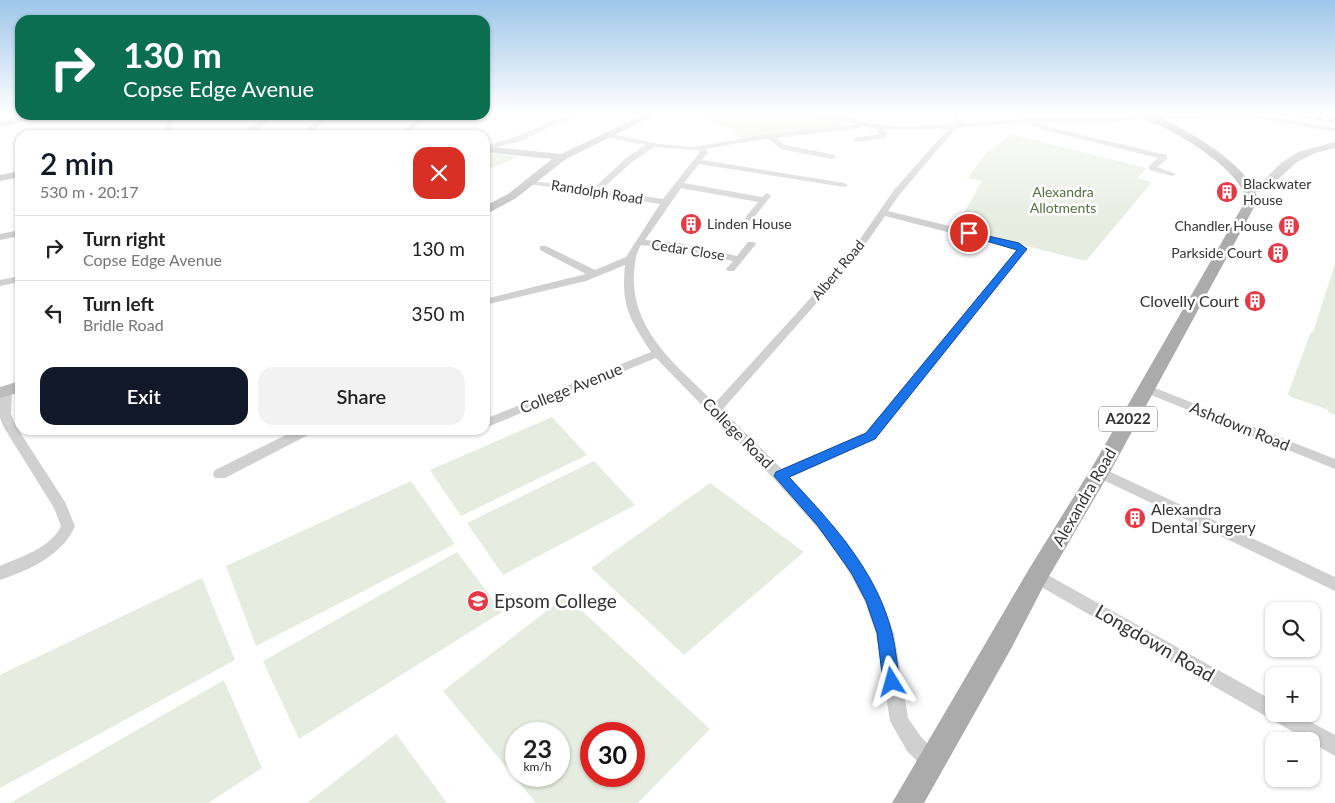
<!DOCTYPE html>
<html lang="en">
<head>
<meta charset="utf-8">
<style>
  body { margin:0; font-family:Lato,sans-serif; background:#f2f2f2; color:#222; height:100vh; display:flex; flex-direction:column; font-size:19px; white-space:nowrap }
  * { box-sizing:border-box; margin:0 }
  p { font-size:16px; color:#767676 }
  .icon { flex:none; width:28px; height:28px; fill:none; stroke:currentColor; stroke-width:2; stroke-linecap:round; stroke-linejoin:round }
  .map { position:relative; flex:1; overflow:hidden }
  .details { position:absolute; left:15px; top:130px; width:475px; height:305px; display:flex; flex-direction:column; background:#fff; border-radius:15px; box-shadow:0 1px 4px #0004 }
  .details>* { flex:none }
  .top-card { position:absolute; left:15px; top:15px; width:475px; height:105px; border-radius:15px; box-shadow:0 1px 4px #0004; background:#0b6e4f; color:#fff; overflow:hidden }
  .buttons { position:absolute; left:1265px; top:602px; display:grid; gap:10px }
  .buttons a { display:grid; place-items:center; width:55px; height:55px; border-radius:10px; background:#fff; box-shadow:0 1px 4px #0004; font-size:25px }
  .speed { position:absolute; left:505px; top:722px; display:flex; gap:10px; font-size:25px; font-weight:700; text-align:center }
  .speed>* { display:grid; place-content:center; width:65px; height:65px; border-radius:50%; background:#fff; box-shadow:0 1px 4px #0004; line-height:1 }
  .speed small { font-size:12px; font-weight:400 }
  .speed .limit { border:8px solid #d22; background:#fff; color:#111 }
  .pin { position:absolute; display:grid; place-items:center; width:42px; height:42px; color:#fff; margin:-21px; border:2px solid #fff; border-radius:50%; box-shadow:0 1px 5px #0007 }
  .me { position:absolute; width:55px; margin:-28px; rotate:352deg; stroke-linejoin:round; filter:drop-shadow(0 0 4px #0008) }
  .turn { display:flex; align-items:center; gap:18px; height:105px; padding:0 25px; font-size:22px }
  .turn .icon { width:65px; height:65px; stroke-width:2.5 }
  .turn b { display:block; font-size:35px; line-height:42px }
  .round { display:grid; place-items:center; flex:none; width:52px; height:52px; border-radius:15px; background:#f2f2f2 }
  .overview { display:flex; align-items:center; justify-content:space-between; height:85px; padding:0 25px }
  h1 { font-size:30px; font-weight:600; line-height:38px; color:#111827 }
  .button { display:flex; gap:10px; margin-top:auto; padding:10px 25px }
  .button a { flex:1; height:58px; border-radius:15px; background:#111827; color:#fff; font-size:20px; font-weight:600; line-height:58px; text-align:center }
  .button a+a { background:#f2f2f2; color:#222 }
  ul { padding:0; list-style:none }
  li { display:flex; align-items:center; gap:15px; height:65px; padding:0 25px; border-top:1px solid #e0e0e0 }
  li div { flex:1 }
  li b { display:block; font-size:19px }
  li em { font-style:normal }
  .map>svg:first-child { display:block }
  .green { fill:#e6ecdf; fill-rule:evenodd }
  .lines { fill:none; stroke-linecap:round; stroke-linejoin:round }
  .minor { fill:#d0d0d0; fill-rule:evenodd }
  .secondary { fill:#bdbdbd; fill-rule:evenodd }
  .primary { fill:#ababab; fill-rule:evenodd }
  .rail-casing { stroke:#888; stroke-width:3 }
  .rail { stroke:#fff; stroke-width:2; stroke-dasharray:5.5; stroke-linecap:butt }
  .route { fill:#1a73e8; stroke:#114b97 }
  .labels { text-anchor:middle; stroke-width:5; stroke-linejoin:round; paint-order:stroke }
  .far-poi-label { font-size:14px; fill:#333; stroke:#fff; text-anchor:start }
  .far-street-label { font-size:14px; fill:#333; stroke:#fff }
  .far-park-label { font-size:14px; fill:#56703f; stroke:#fff }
  .shield { fill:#fff; stroke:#707070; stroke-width:1 }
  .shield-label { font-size:15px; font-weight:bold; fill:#333 }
  .poi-label { font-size:16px; fill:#333; stroke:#fff; text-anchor:end }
  .street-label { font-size:16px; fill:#333; stroke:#fff }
  .near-poi-label { font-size:19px; fill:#333; stroke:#fff; text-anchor:start }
  .near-street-label { font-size:19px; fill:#333; stroke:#fff }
</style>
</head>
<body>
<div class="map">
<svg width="1335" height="803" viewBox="0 0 1335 803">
  <rect width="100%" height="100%" fill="#fff"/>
  <g class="green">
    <polygon points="717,113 814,113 812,116 864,127 744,142 730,129 702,118"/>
    <polygon points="1010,134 1147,168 1137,178 1152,182 1086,261 955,228 982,181 968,178 989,149 992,150"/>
    <polygon points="485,152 517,156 518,157 485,171"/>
    <polygon points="1335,264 1335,415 1328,412 1329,410 1291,397 1288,394 1310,334 1313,332"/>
    <polygon points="552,417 587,455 461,516 430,470"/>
    <polygon points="594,461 635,505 503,575 467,523"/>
    <polygon points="411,481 455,544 256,646 226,566"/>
    <polygon points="710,483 804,552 684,655 591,568"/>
    <polygon points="457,552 502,612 299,739 263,661"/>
    <polygon points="202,578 235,660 0,788 0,675"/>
    <path d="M 566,596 L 710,729 L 638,803 L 536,803 L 443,691 ZM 516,734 L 559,734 L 559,776 L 516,776 ZM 591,734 L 634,734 L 634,776 L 591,776 Z"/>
    <polygon points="224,680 262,768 208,803 10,803"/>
    <polygon points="396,734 447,803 307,803"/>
  </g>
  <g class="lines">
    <g class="minor">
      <polygon points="578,113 592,113 563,121 521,141 485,150 485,146 515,137 559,118"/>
      <path d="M 811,113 L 836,117 L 829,113 C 844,113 858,121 874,124 C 901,128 929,126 956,124 L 950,113 L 956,113 L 962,124 L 1047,117 L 1125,117 L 1143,113 L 1144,116 L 1135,119 L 1112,122 L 1035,122 L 1048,127 L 1167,155 L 1167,159 L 1157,167 L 1176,174 L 1172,176 L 1149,170 L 1149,166 L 1158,158 L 1044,130 L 1026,122 L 956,128 L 900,194 L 888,211 L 1019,243 L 1027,249 L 875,439 L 790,478 L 847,542 L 879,595 L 894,633 L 908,718 L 921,737 L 937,753 L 940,760 L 937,767 L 930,770 L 923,767 L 907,751 L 890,721 L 876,633 L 865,602 L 837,550 L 775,480 L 656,358 L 485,428 L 485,419 L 651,352 C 629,318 621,306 625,265 L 586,281 L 485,305 L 485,299 L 586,274 L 540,250 L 540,246 L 546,246 L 595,270 L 626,257 L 660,204 L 529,184 L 525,182 L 526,180 L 593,189 L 626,158 L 646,145 L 606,137 L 606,133 L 609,133 L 659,144 L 693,147 L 770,134 L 858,125 L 844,121 L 818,119 ZM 858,125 L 877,129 L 879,134 L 854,138 L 854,142 L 857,142 L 885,138 L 887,134 L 884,129 L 948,129 L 894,190 L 847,258 L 715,403 C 678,367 631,331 634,274 C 635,263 635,255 641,245 L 679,249 L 733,261 L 726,269 L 728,271 L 734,271 L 756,244 L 754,242 L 748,242 L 737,256 L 679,243 L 645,240 L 681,188 L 758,202 L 745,218 L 749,221 L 752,220 L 771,196 L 767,193 L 762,197 L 684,183 L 699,164 L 844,187 L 848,185 L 844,183 L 702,160 L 708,152 L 706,149 L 768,138 L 780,149 L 832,159 L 836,157 L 835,155 L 785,145 L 776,138 L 860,128 L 862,127 ZM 654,147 L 699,150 L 700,152 L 663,199 L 601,190 L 632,162 ZM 885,216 L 1017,250 L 865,433 L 782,469 L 722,410 L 853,262 Z"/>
      <polygon points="1253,114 1335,128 1335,132 1253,118 1149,119 1146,117 1149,115"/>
      <polygon points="168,115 174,116 172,135 164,135"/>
      <polygon points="269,115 276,115 250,135 244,135 244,132"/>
      <polygon points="326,115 333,115 307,135 298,135"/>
      <polygon points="399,115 435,115 454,118 451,120 424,118 407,135 399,135 417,118"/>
      <polygon points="20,230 20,236 0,240 0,234"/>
      <polygon points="20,276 20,282 0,286 0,280"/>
      <polygon points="1145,384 1335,459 1335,469 1141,391 1139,388 1141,385"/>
      <path d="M 6,387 L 12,391 L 11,414 L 16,426 L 65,502 L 75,526 C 63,555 29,570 0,580 L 0,566 C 20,557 51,548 61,526 L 54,508 L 3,426 L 0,418 L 0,391 Z"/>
      <polygon points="296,430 314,430 312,433 225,478 215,478 213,474 215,470"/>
      <polygon points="1100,467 1335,577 1335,591 1095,476 1093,472 1095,468"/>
      <polygon points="1037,569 1274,701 1274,714 1296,714 1335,735 1335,756 1031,581 1029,576 1031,571"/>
    </g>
    <g class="secondary">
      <polygon points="646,113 659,113 566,159 516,198 485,215 485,206 508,194 552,159 485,152 485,146 561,154"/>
      <polygon points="31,115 51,115 0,127 0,121"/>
      <polygon points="243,132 293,132 298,135 238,135"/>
      <polygon points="1335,142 1335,148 1315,153 1297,162 1265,191 1249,193 1243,190 1245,188 1258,186 1281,163 1298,152"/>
      <polygon points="20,171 20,177 0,181 0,175"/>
      <polygon points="20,381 20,392 0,398 0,387"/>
    </g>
    <path class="primary" d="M 1133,113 L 1148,113 L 1156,116 C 1186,129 1251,165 1258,200 L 1110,472 L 1045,583 L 1012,647 L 924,803 L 892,803 L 1029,569 L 1091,469 L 1246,200 C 1241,172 1189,140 1165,128 C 1155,123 1141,120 1133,113 Z"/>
    <g class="rail-casing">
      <polyline id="rail" points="1279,113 1335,121"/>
    </g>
    <use href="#rail" class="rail"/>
  </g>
  <linearGradient id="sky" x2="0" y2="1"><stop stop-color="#9ec6ea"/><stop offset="0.5" stop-color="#fff"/><stop offset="1" stop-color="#fff" stop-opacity="0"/></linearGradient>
  <rect width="1335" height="226" fill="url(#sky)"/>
  <path class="route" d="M 966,231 L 1019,243 L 1027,249 L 875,439 L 789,477 C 831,522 877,571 892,633 C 896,649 897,666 900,682 L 897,688 L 892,690 L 886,688 L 883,682 L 877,633 L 866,601 L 852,574 L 817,525 L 774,476 L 776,472 L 866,433 L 1017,250 L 966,235 Z"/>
  <defs>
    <g id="building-disc" transform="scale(1.125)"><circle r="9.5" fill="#e63946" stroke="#fff"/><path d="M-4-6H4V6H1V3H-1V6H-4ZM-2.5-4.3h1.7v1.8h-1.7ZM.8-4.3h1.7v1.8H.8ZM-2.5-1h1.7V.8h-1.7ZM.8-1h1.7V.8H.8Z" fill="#fff"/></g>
    <g id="school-disc" transform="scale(1.125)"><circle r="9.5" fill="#e63946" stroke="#fff"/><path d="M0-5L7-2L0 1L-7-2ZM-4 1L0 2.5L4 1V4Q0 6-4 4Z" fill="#fff"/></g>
  </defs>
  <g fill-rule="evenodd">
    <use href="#building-disc" x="1227" y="192"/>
    <use href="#building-disc" x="691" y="224"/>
    <use href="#building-disc" x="1289" y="226"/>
    <use href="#building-disc" x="1278" y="253"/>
    <use href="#building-disc" x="1255" y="301"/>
    <use href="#building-disc" x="1135" y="518"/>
    <use href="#school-disc" x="478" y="601"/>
  </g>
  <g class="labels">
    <g class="far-poi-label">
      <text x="1243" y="189">Blackwater<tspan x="1243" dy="16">House</tspan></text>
      <text x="707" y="229">Linden House</text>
      <text x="1273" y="231" text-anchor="end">Chandler House</text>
      <text x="1262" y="258" text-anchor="end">Parkside Court</text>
    </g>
    <g class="far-street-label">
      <text transform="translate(597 192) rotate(9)" y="5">Randolph Road</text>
      <text transform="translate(688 250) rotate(9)" y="5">Cedar Close</text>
      <text transform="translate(838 270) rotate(-50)" y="5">Albert Road</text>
    </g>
    <g class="far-park-label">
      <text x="1063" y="197">Alexandra<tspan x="1063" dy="16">Allotments</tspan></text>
    </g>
    <rect class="shield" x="1099" y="406.5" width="58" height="25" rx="4"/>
    <g class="shield-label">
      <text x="1128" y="424">A2022</text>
    </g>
    <g class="poi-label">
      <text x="1239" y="307">Clovelly Court</text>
      <text x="1151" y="515" text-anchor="start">Alexandra<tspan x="1151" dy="18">Dental Surgery</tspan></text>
    </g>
    <g class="street-label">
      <text transform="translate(571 388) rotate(-22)" y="6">College Avenue</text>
      <text transform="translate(1240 426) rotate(22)" y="6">Ashdown Road</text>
      <text transform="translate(738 433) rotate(45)" y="6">College Road</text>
      <text transform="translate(1084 497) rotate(-60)" y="6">Alexandra Road</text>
    </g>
    <g class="near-poi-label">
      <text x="494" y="608">Epsom College</text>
    </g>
    <g class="near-street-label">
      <text transform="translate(1155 643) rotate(30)" y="7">Longdown Road</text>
    </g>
  </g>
</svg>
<div class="buttons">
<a><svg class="icon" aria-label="search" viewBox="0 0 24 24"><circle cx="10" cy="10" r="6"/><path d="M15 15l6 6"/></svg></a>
<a>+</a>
<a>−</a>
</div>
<div class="speed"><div>23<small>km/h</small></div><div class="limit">30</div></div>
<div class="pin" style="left:969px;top:233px;background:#d93025"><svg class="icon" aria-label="arrive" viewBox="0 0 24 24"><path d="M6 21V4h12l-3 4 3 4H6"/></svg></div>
<svg class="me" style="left:892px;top:682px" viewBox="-20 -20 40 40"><path d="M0-17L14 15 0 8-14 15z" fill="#1a73e8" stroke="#fff" stroke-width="4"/></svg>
<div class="top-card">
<div class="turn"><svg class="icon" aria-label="right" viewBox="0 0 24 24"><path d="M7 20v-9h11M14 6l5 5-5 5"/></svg><div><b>130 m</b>Copse Edge Avenue</div></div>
</div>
<section class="details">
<div class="overview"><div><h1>2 min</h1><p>530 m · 20:17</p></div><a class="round" style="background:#d93025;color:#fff"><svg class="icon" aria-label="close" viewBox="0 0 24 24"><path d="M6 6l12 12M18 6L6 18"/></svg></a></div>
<ul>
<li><svg class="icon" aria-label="right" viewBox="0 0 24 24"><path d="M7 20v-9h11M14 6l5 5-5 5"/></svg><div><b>Turn right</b><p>Copse Edge Avenue</p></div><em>130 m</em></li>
<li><svg class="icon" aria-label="left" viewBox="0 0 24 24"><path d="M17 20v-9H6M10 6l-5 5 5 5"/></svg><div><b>Turn left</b><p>Bridle Road</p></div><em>350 m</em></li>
</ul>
<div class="button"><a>Exit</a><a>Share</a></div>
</section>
</div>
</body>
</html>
